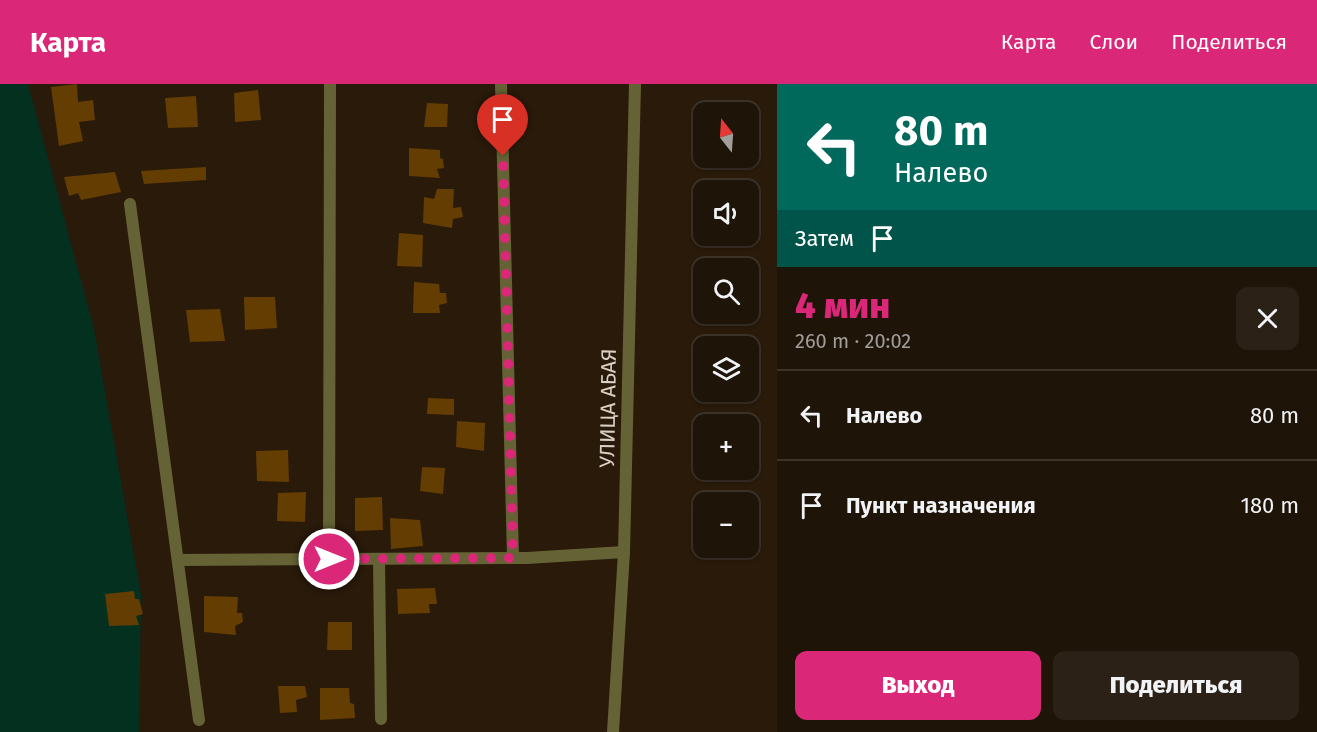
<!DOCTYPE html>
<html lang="ru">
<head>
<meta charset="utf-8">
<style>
  body { margin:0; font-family:"Fira Sans",sans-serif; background:#2c2116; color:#f1f3f6; height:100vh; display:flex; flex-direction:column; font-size:22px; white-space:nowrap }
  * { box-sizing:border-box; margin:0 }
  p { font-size:20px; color:#a19e9c }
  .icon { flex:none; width:33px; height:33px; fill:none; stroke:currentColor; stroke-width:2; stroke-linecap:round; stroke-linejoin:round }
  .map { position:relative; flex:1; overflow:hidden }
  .sheet { display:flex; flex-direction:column; background:#1f1408; width:540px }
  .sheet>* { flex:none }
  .hud { background:#00695c; color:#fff; overflow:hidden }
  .needle { width:39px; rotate:343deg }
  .tools { position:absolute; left:693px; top:18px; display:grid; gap:12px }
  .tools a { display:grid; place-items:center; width:66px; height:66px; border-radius:12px; background:#1f1408; box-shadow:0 2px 4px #0004,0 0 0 2px #3c3329; font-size:30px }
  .pin { position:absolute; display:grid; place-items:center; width:51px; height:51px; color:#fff; margin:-62px -26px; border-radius:50% 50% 50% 0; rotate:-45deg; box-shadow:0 0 6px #0007 }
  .pin .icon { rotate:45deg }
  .me { position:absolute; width:66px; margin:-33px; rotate:90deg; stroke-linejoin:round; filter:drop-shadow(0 0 4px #0008) }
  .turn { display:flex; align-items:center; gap:21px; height:126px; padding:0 18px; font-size:27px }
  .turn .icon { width:78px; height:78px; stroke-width:2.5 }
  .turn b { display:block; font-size:42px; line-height:51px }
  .then { display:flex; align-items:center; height:57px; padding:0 18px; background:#0003; gap:12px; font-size:22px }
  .round { display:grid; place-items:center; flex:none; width:63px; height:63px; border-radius:12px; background:#2c2116 }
  .overview { display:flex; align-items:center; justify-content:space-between; height:102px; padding:0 18px }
  h1 { font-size:36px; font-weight:800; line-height:45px; color:#db2777 }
  .primary-button { display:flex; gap:12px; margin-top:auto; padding:12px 18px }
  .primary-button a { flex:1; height:69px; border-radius:12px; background:#db2777; color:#fff; font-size:24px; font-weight:800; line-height:69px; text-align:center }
  .primary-button a+a { background:#2c2116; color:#f1f3f6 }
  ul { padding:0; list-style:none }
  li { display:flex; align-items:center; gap:18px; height:90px; padding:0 18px; border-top:2px solid #3c3329 }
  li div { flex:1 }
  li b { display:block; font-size:22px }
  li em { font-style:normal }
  header { display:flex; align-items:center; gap:36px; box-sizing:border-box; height:84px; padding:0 30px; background:#db2777; color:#fff }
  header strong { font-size:28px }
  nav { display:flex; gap:33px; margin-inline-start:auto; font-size:21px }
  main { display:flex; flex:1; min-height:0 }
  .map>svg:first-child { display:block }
  .green { fill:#043020 }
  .building { fill:#643d03 }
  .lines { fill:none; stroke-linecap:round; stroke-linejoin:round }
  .street { stroke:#656335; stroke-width:12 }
  .route { stroke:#db2777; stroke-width:10; stroke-dasharray:0 18 }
  .labels { text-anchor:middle; stroke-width:5; stroke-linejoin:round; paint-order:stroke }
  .street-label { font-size:21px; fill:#dad0c6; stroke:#291a0a }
</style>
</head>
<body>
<header>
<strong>Карта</strong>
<nav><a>Карта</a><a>Слои</a><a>Поделиться</a></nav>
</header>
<main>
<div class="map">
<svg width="777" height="648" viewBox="0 0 777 648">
  <rect width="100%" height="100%" fill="#291a0a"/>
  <polygon class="green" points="0,0 28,0 94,245 141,511 139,648 0,648"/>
  <g class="building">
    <polygon points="77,0 78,18 93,16 95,36 79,38 83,57 59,62 51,3"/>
    <polygon points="258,6 261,36 235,38 234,9"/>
    <polygon points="196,12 198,43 168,44 165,14"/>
    <polygon points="427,19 448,20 447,43 424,43"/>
    <polygon points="409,64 440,66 440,74 443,75 444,84 437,85 440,94 409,92"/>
    <polygon points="206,83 206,96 144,100 141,87"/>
    <polygon points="115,88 121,108 81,116 78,109 69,112 64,93"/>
    <polygon points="437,105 454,105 453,124 461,123 463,133 453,135 452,144 423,139 424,113 434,115"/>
    <polygon points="399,149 423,151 422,183 397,182"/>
    <polygon points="414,198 439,200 440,209 446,209 447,219 439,221 440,229 413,229"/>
    <polygon points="244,213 275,213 277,244 245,246"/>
    <polygon points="220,225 225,257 190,258 186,226"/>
    <polygon points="428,314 454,315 454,331 427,330"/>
    <polygon points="457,337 485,339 484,367 456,363"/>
    <polygon points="288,366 289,398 257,397 256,367"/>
    <polygon points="422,383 445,384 443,410 420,407"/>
    <polygon points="306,408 305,438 277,437 278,409"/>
    <polygon points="382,413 383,446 355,447 355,414"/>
    <polygon points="390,434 420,436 423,462 391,465"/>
    <polygon points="435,504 437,520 429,520 430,529 398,530 397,505"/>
    <polygon points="134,507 135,515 139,515 143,530 136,532 139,541 109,542 105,510"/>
    <polygon points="204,512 238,513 237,529 242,529 243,538 235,542 236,551 204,548"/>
    <polygon points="328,538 352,538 352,566 327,566"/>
    <polygon points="278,602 305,602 307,613 296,616 297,628 280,629"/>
    <polygon points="320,604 349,604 350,619 354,620 355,634 320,636"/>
  </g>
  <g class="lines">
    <g class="street">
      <polyline points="501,0 513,474"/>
      <polyline points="130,120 199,636"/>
      <polyline points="329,475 330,0"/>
      <polyline points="379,475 381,635"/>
      <polyline points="178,476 527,474 624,468"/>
      <polyline points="613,648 624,468 635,0"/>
    </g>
  </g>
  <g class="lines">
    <polyline class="route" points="329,475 513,474 503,72"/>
  </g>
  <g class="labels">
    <g class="street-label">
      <text transform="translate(608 324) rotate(-89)" y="7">УЛИЦА АБАЯ</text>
    </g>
  </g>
</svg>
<div class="tools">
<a><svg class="needle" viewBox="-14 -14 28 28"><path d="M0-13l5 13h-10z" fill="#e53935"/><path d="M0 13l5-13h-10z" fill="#a19e9c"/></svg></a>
<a><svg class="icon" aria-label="sound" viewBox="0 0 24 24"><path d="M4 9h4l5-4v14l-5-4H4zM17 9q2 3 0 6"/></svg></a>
<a><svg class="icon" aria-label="search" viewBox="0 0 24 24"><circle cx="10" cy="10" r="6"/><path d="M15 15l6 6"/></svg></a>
<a><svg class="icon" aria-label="layers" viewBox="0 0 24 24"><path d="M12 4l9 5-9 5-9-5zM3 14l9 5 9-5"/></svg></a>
<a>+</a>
<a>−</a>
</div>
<div class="pin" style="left:503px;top:72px;background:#d93025"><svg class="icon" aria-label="arrive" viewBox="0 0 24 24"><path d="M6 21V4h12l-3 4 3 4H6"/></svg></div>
<svg class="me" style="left:329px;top:475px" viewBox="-20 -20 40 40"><circle r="17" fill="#db2777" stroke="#fff" stroke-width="3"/><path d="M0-11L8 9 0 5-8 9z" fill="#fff"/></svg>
</div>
<section class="sheet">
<div class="hud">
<div class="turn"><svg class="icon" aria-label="left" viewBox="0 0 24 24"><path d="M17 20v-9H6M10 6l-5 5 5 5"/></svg><div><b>80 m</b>Налево</div></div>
<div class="then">Затем<svg class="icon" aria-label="arrive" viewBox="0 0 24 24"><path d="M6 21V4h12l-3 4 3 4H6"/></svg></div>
</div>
<div class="overview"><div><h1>4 мин</h1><p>260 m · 20:02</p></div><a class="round"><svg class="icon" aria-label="close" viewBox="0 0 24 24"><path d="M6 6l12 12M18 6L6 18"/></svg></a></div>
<ul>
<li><svg class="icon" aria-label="left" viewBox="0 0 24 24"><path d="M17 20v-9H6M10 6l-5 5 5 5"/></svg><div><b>Налево</b></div><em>80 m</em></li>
<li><svg class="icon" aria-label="arrive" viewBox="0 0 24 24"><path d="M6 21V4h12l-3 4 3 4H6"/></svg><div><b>Пункт назначения</b></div><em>180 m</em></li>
</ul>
<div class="primary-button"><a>Выход</a><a>Поделиться</a></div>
</section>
</main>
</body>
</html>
